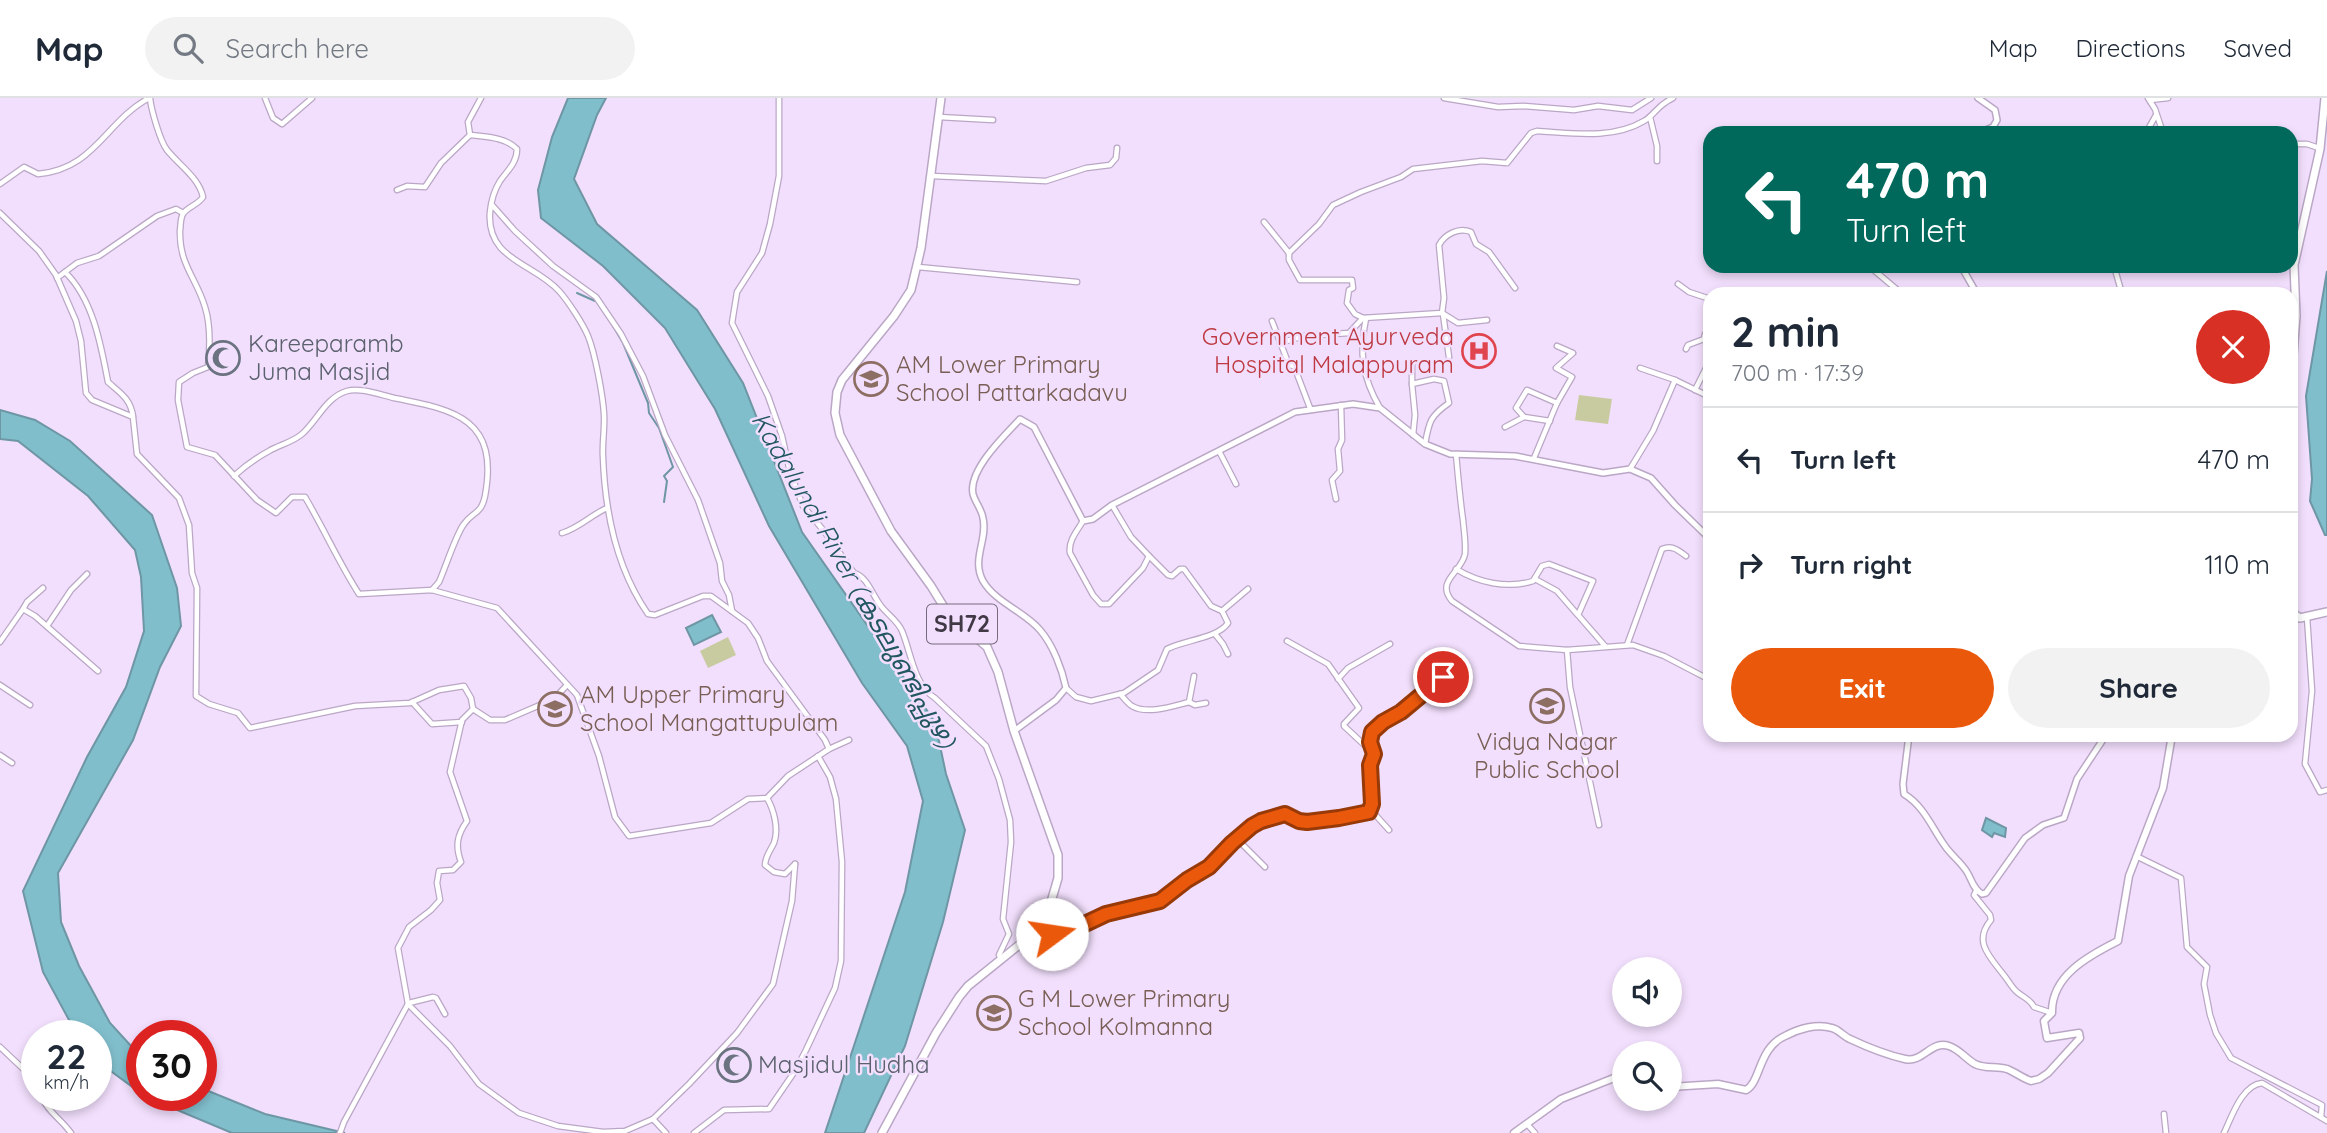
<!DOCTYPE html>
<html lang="en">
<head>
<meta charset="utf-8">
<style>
  body { margin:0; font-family:Quicksand,"Noto Sans Malayalam",sans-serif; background:#f2f2f3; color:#1f2937; height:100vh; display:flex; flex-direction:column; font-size:26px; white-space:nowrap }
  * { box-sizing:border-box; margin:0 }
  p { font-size:23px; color:#747a83 }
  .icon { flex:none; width:38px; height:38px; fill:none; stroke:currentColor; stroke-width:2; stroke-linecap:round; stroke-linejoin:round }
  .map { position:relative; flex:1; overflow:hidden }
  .sheet { position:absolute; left:1703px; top:189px; width:595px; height:455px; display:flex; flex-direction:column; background:#fff; border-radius:21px; box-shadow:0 4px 10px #0003 }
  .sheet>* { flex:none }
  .top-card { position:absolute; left:1703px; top:28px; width:595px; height:147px; border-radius:21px; box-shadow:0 4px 10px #0003; background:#00695c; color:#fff; overflow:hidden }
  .fabs { position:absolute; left:1612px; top:859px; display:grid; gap:14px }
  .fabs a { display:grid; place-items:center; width:70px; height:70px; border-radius:50%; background:#fff; box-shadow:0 4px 10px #0003; font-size:35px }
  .speed { position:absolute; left:21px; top:922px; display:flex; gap:14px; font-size:35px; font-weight:700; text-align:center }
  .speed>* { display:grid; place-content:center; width:91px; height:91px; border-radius:50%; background:#fff; box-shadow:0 4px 10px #0003; line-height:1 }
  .speed small { font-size:18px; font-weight:400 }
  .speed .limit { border:10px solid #d22; background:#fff; color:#111 }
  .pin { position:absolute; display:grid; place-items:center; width:60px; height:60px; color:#fff; margin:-30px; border:4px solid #fff; border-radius:50%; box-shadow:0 2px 7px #0007 }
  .me { position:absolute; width:77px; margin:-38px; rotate:76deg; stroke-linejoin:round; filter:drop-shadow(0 0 5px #0008) }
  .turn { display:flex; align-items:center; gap:24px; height:147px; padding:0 28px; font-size:32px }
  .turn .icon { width:91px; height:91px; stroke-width:2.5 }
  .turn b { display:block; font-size:49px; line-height:60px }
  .round { display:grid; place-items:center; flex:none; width:74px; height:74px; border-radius:37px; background:#f2f2f3 }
  .headline { display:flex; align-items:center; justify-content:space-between; height:119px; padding:0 28px }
  h1 { font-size:42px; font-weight:700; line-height:52px }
  .primary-button { display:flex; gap:14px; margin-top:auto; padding:14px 28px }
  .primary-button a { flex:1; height:80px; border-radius:42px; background:#ea580c; color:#fff; font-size:28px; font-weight:700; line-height:80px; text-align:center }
  .primary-button a+a { background:#f2f2f3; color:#1f2937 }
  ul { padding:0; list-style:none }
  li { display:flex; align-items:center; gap:21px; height:105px; padding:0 28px; border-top:2px solid #e0e1e3 }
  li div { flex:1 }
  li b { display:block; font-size:26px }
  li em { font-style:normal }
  header { display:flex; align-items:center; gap:42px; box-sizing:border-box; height:98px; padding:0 35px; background:#fff; border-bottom:2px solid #e0e1e3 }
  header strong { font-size:33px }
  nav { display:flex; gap:38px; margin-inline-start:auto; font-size:24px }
  .search { width:490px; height:63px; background:#f2f2f3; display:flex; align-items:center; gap:18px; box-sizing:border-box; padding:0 24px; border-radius:38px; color:#747a83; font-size:26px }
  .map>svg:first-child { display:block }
  .green { fill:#c8cba0 }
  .water { fill:#81becc; stroke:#6e96a4; stroke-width:2 }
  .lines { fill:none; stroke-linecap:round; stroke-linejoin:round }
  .stream { stroke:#6e96a4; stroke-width:2 }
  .minor-casing { stroke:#baa7c5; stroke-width:7 }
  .tertiary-casing { stroke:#baa7c5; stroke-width:8 }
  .secondary-casing { stroke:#baa7c5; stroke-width:9 }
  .primary-casing { stroke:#baa7c5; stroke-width:10 }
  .minor { stroke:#fff; stroke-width:4.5 }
  .tertiary { stroke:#fff; stroke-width:5 }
  .secondary { stroke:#fff; stroke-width:6 }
  .primary { stroke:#fff; stroke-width:7 }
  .route-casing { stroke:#983908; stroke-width:18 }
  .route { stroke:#ea580c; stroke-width:12 }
  .labels { text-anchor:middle; stroke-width:5; stroke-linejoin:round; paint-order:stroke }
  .shield { fill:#f2dffd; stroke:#766b7c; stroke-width:2 }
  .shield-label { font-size:23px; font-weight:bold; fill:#413945 }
  .health-label { font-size:24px; fill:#be3a42; stroke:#f2dffd; text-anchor:end }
  .worship-label { font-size:24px; fill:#5b616d; stroke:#f2dffd; text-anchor:start }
  .education-label { font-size:24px; fill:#785e54; stroke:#f2dffd; text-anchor:start }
  .water-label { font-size:26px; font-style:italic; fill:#225661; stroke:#f2dffd }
</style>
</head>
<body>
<header>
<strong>Map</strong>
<div class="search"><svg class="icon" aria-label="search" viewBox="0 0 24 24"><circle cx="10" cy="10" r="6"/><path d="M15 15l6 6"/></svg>Search here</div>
<nav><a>Map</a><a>Directions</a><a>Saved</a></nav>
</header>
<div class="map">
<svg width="2327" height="1035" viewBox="0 0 2327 1035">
  <rect width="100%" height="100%" fill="#f2dffd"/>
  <g class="green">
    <polygon points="1579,297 1612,301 1608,326 1575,322"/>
    <polygon points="728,539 736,557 708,570 700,553"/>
    <polygon points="1558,598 1562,618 1559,621 1542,625 1540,617 1548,614 1550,607 1555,605 1556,599"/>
  </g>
  <g class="water">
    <polygon points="568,0 606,0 597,17 574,81 597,126 697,212 743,285 802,434 935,624 946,676 965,732 943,824 905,948 864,1035 825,1035 905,794 923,703 907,648 862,585 769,428 715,311 665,230 603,168 541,120 538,92 552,39"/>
    <polygon points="2327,173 2327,437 2325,437 2310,403 2312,381 2306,298"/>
    <polygon points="0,312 35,322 70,343 152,417 177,490 181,528 160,569 133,642 58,775 61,824 79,868 110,925 142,960 142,996 108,971 96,957 96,938 80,938 75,933 43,874 23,793 87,659 126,589 144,533 141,479 135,452 88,398 18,343 0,341"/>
    <polygon points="712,517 721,534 694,547 686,530"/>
    <polygon points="1986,720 2006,730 2005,739 1994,735 1992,739 1982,732"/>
    <polygon points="201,990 265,1016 345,1035 232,1035 144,998 201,998"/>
  </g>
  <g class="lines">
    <g class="stream">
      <polyline points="577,195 595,203"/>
      <polyline points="609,221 623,245 648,305 649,315 659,330 673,369 664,378 667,383 664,404"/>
    </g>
    <g class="minor-casing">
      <g id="minor">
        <path d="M 150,0 C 151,11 160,43 167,52 C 179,67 199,80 203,99 C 198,107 187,109 183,116 C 180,121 181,127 180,132 C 179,167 196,179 205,209 C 211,228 210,250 208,269 L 193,275 L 179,284 L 178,302 L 187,349 L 215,357 L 257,402 L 276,415 L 292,399 L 305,399 C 324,431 339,465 359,496 L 432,492 L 497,510 L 577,597 L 599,658 L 615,719 L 629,738 L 711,725 L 748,701 L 767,700 L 788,678 L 829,651 L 825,642 L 767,563 L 758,540 L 748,525 L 711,498 L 703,498 L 655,517 L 648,516 C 616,470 605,414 603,359 C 602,345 605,330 604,316 C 603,298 595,255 588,238 C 583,226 568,203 559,193 C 534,165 486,162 490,114 C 491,104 495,91 500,83 C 507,73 517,65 517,51 C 505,39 486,39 470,37 L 468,24 L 481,0"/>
        <polyline points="265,0 273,20 282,26 312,0"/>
        <path d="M 779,0 L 779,78 L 770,126 L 762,155 L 737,194 L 732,225 L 768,298 L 782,338 L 790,374 L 803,408 L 824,433 L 854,475 C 868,479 872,497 881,508 C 887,516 898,523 902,533 C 911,554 914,588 935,600 L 986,648 L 999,681 L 1010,722 L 1011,744 L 1003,821 L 1009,836 L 999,857 L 1001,861"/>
        <polyline points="1444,0 1498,9 1523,8 1574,12 1598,8 1632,12 1651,0"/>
        <polyline points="2148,0 2155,11 2163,35"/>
        <polyline points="2150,2 2168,0"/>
        <polyline points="939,19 993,22"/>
        <polyline points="1650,19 1657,48 1657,63"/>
        <polyline points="2146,35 2156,17"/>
        <polyline points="2291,46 2307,46 2319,50"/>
        <polyline points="932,78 1046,83 1086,70 1110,67 1116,60 1117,50"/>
        <path d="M 0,86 L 24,69 L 38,76 C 95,71 105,24 149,0"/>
        <polyline points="397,92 407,88 425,89 441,65 470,37"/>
        <polyline points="492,107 515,133 553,168 596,199 621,236 643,278 665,337 698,402 720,465 722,483 729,497 732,513"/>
        <polyline points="0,115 39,153 56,177 76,223 81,243 86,295 92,302 133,319 137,356 179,400 189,427 192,475 197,490 196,598 209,606 238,615 250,630 355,608 410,605 439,592 464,588 471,600 473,611"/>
        <polyline points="1264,124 1289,155"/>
        <polyline points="1869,168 1901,195"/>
        <polyline points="2114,168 2122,196"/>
        <polyline points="918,169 1077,184"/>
        <polyline points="65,174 77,165 99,158 157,118 176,111 183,115"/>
        <path d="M 57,180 L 65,174 C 93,201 101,247 108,284 C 120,295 130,300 133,318"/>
        <polyline points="1678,186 1689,194 1710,201"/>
        <path d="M 1515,190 L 1489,154 L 1476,146 L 1471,134 C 1459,129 1445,136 1439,147 L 1444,200 L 1442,215 L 1363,220 L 1355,216 L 1347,205 L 1349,192 L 1353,190 L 1352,182 L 1300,182 L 1289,162 L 1289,155 L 1319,126 L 1333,107 L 1361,94 L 1401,79 L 1413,71 L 1482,63 L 1507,65 L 1531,35 L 1537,33 C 1571,35 1612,42 1644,23 C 1655,17 1656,8 1673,0"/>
        <polyline points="1442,215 1458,225 1487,222"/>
        <polyline points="1443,216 1449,259"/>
        <path d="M 1366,220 C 1359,255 1362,279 1380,310"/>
        <polyline points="1272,223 1289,267 1294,268 1310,310"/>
        <polyline points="1280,245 1304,238 1349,235 1363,220"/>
        <polyline points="1686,251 1688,247 1704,241 1705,236 1710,234"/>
        <polyline points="1640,270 1675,282"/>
        <polyline points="1412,286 1412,265"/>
        <polyline points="1695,292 1707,268"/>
        <polyline points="1550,323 1524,319 1516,310 1527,292 1557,305"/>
        <polyline points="1505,329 1524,319"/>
        <path d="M 1413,337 L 1415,317 L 1412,286 L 1434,281 L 1444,283 L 1449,305 C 1430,318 1429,324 1425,346"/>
        <polyline points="1219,353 1236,386"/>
        <path d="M 1456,356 C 1458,378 1460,401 1463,422 C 1464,434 1466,444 1465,456 C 1462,474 1435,483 1452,503 L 1519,548 L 1567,552 L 1633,547 L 1664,558 L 1710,582"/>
        <polyline points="1534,360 1557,305 1572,279 1556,270 1573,255 1557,248"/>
        <polyline points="1630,371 1653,333 1675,282 1710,299"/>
        <path d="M 234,378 C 245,368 256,360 269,353 C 279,347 293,344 302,336 C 317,323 326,299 347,293 C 360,289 381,297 394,300 C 457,312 499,322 485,398 C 481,417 473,413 464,426 C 456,436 445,471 439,484 L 432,492"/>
        <polyline points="1336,401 1332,382 1340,373 1338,351 1342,342 1341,307"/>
        <path d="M 1083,423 C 1077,433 1068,443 1070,455 L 1093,497 L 1101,506 L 1109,506 L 1143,470 L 1149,458 L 1131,439 L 1112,407"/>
        <path d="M 562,435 C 579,430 591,417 607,410"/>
        <polyline points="1149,458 1168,477 1172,478 1180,471 1184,471 1211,508 1222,513"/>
        <path d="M 1456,471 C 1479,485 1508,491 1533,483 L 1542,468 L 1549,466 L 1593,483 L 1578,517 L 1605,548"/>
        <polyline points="1535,481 1557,493 1577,516"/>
        <polyline points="23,511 27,504 43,490"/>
        <polyline points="2307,519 2312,593 2305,666 2320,694 2327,692"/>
        <polyline points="47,528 71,492 87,476"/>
        <polyline points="1215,536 1223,546 1228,556"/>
        <polyline points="1287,543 1328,566 1359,610 1344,626 1344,628 1373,655"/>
        <polyline points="0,544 23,511 35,518 98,573"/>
        <path d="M 1627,547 L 1662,451 C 1672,447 1678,452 1686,458"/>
        <polyline points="1567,552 1570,589 1599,727"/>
        <polyline points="1338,581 1348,570 1390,546"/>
        <polyline points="0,587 30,607"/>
        <path d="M 1066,590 L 1076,599 L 1091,603 L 1124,595 L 1158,572 L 1167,551 C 1185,542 1218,540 1228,525 L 1222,513 L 1248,491"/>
        <path d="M 1120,596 C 1123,599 1128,606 1132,608 C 1147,617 1173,608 1189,604 L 1194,578"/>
        <polyline points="412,604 432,626 462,624"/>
        <polyline points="1189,604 1195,607 1206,605"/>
        <polyline points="473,611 490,622 505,622 554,601 567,587"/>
        <polyline points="829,651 849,642"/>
        <polyline points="0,657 12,665"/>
        <path d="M 767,700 C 774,712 779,731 774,745 C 770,753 765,759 765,767 L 774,774 L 785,776 L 795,766"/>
        <polyline points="1371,712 1389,732"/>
        <polyline points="1237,741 1265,769"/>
        <polyline points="2136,758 2181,780 2187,849 2207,869 2204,886 2210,917 2216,935 2231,960 2322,1007 2321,1019"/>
        <path d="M 1976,793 L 1974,797 L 1990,817 L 1991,822 C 1973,843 1989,858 2003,876 C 2008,882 2012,890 2017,894 C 2024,900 2030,901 2034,909 L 2052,915"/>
        <polyline points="1036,829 1052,836 1068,834 1106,816 1160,803 1187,782 1209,769 1232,745 1252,728 1261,723 1285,716 1299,723 1307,724 1339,720 1369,714 1372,709 1370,667 1374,656 1370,644 1372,634 1434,587 1459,563"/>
        <polyline points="409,905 433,899 436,900 445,916"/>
        <polyline points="408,906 450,948 479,986 519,1015 558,1028 603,1034 625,1033 653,1021 689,986 737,935 773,886 792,803 795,766"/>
        <polyline points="0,949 34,981 37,986"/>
        <path d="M 41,998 C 47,1013 61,1021 71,1035"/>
        <polyline points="2164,1016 2166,1035"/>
        <polyline points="653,1021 666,1035"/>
        <polyline points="1527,1026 1535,1035"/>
        <path d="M 340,1035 L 344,1024 L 408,906 L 398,850 L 409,829 L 431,812 L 440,802 L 437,785 L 439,773 L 453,772 L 461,764 C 455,748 457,737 467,723 L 450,674 L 462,622 L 473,611"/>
        <polyline points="694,1035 724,1012 769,1011 795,973 806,952 835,890 841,863 842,764 836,701 830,679 818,658"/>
        <path d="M 2224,1035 C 2232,1018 2242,987 2262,985 L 2327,1023"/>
      </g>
    </g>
    <g class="tertiary-casing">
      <g id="tertiary">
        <polyline points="1978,35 1993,29 1997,22 1995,12 1978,0"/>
        <polyline points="1961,168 1977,196"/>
        <path d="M 1014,633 L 1056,602 L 1066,590 C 1062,571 1053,547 1040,532 C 1024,513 996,505 983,483 C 971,461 988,442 983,420 C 982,412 975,404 973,396 C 968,372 1005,337 1020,321 L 1034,329 L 1083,423 L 1093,421 L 1112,407 L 1295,314 L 1353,306 L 1380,310 L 1425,346 L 1450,356 L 1515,358 L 1603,375 L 1630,371 L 1651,380 L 1675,407 L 1710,441"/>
        <path d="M 1909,637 L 1903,686 L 1904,696 C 1924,708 1932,730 1945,748 C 1951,757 1961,764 1967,774 C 1972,782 1973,791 1982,796 L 1986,795 L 2025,740 L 2043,727 L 2064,720 L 2077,681 L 2106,637"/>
      </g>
    </g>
    <g class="secondary-casing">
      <g id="secondary">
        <path d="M 1670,989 L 1718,986 L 1746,992 C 1761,984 1758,950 1785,938 C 1798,931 1817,925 1832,930 C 1838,931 1843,938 1850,941 C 1867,949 1887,957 1905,961 C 1923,965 1931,942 1949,948 C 1959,951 1966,961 1975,966 C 1985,971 1996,968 2007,971 C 2015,974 2022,980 2031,983 L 2039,981 L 2048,975 L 2080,940 L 2079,935 L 2047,940 L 2044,923 L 2052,915 C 2051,878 2088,858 2118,843 L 2129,778 L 2163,690 L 2172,637"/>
        <polyline points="1514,1035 1561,1001 1624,976"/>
      </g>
    </g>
    <g class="primary-casing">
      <g id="primary">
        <polyline points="2291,283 2296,218 2294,167 2320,51 2325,0"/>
        <polyline points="2291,514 2300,520 2327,514"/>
        <polyline points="882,1035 936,935 959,899 968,888 1024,843 1039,824 1051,804 1058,780 1058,757 1014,633 998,574 987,549 947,514 931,488 891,433 840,337 835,315 837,294 842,282 894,218 911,192 921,150 941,0"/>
      </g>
    </g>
    <use href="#minor" class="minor"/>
    <use href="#tertiary" class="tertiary"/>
    <use href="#secondary" class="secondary"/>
    <use href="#primary" class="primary"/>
  </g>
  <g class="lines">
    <g class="route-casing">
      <polyline id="route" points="1052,836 1068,834 1106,816 1160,803 1187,782 1209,769 1232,745 1252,728 1261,723 1285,716 1299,723 1307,724 1339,720 1369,714 1372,706 1370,667 1374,656 1370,644 1372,634 1383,624 1401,614 1443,579"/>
    </g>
    <use href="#route" class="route"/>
  </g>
  <defs>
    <g id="hospital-ring" transform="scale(1.75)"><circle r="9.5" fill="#f2dffd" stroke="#e0444e" stroke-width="1.5"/><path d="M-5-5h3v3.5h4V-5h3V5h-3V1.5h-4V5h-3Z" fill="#e0444e"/></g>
    <g id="mosque-ring" transform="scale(1.75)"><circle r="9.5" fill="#f2dffd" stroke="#6b7280" stroke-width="1.5"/><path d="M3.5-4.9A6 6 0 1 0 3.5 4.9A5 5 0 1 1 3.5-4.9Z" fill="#6b7280"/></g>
    <g id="school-ring" transform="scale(1.75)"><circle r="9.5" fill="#f2dffd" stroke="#8d6e63" stroke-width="1.5"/><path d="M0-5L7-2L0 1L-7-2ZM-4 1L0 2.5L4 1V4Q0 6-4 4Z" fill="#8d6e63"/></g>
  </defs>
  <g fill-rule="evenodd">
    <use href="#hospital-ring" x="1479" y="253"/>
    <use href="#mosque-ring" x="223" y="260"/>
    <use href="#school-ring" x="871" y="281"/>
    <use href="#school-ring" x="1547" y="608"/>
    <use href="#school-ring" x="555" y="611"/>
    <use href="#school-ring" x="994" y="915"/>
    <use href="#mosque-ring" x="734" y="967"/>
  </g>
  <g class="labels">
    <rect class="shield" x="927" y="506.5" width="70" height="39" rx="5"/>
    <g class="shield-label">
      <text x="962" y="534">SH72</text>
    </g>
    <g class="health-label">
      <text x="1454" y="247">Government Ayurveda<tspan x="1454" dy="28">Hospital Malappuram</tspan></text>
    </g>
    <g class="worship-label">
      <text x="248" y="254">Kareeparamb<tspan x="248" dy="28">Juma Masjid</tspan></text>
      <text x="758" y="975">Masjidul Hudha</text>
    </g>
    <g class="education-label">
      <text x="896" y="275">AM Lower Primary<tspan x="896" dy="28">School Pattarkadavu</tspan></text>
      <text x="580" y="605">AM Upper Primary<tspan x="580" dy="28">School Mangattupulam</tspan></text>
      <text x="1547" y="652" text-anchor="middle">Vidya Nagar<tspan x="1547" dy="28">Public School</tspan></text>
      <text x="1018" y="909">G M Lower Primary<tspan x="1018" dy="28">School Kolmanna</tspan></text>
    </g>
    <g class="water-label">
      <text transform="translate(854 482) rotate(60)" y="9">Kadalundi River (കടലുണ്ടിപ്പുഴ)</text>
    </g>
  </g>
</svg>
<div class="fabs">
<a><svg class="icon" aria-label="sound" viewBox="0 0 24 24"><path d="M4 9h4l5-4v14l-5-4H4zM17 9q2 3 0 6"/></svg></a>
<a><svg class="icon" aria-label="search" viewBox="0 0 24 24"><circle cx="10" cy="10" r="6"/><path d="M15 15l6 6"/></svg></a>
</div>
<div class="speed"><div>22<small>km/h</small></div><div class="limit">30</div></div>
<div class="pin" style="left:1443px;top:579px;background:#d93025"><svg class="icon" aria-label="arrive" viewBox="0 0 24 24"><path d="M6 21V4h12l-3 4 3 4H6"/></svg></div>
<svg class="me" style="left:1052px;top:836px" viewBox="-20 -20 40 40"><circle r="19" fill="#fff"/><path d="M0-13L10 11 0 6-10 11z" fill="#ea580c"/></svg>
<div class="top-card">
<div class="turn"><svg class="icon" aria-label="left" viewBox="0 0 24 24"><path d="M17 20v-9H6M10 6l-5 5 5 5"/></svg><div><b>470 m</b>Turn left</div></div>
</div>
<section class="sheet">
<div class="headline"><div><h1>2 min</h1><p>700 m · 17:39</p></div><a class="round" style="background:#d93025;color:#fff"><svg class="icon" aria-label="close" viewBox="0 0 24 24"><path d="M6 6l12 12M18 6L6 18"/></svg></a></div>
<ul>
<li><svg class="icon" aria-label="left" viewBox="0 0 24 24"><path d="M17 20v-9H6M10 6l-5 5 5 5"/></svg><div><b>Turn left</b></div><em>470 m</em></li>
<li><svg class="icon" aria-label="right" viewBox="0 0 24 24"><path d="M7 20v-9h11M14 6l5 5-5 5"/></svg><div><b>Turn right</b></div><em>110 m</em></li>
</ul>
<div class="primary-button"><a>Exit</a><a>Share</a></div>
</section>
</div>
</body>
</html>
